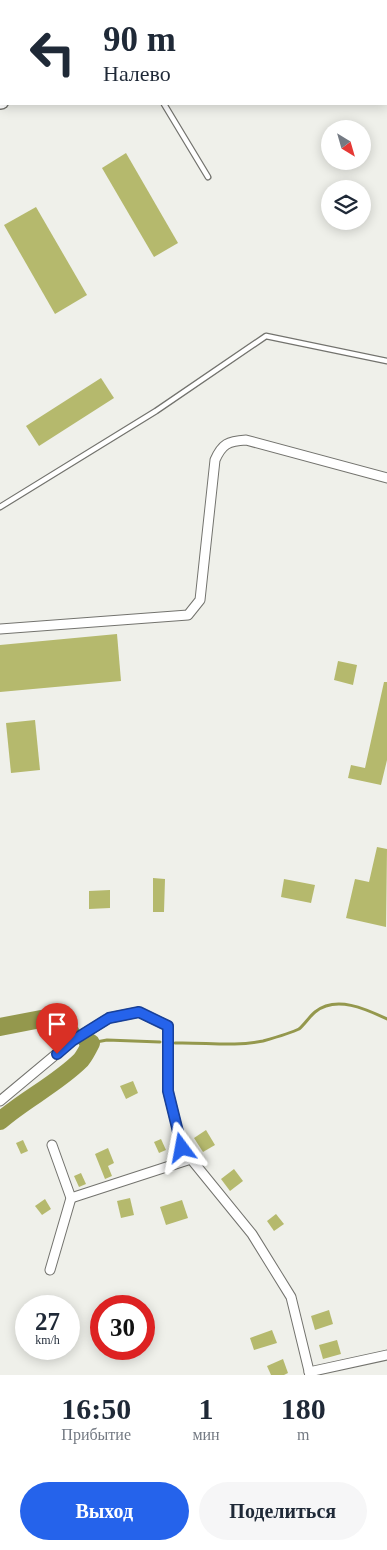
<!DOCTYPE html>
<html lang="ru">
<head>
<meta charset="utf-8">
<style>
  body { margin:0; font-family:Georgia,serif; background:#f6f6f7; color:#1f2937; height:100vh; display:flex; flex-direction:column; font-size:19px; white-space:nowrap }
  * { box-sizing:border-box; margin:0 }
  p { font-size:16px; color:#747a83 }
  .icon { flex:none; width:28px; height:28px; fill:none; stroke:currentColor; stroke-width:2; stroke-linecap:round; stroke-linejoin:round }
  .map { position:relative; height:1375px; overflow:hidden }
  .side { display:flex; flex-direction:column; background:#fff; flex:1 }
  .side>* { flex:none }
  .banner { position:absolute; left:0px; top:0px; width:388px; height:105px; box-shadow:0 2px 12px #0003; background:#fff; color:#1f2937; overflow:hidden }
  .needle { width:32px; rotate:143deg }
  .fabs { position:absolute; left:321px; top:120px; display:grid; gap:10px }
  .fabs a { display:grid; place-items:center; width:50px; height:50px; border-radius:50%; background:#fff; box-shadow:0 2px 12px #0003; font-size:25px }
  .speed { position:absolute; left:15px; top:1295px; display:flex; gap:10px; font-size:25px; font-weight:700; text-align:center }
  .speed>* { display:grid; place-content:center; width:65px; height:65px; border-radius:50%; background:#fff; box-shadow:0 2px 12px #0003; line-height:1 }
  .speed small { font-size:12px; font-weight:400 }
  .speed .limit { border:8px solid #d22; background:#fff; color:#111 }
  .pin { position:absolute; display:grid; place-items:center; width:42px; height:42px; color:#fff; margin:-51px -21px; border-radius:50% 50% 50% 0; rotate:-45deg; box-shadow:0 0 5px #0007 }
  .pin .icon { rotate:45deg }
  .me { position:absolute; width:55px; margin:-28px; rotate:347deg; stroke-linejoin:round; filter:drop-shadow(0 0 4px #0008) }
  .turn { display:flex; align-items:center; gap:18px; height:105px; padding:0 20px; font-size:22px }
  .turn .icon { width:65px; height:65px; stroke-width:2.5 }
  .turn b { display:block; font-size:35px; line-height:42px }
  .eta { display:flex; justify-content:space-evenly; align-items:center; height:85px; text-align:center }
  .eta b { font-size:30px; font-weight:700; line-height:35px }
  .action { display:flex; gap:10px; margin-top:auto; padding:10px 20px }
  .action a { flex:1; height:58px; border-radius:30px; background:#2563eb; color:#fff; font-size:20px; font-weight:700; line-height:58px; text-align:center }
  .action a+a { background:#f6f6f7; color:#1f2937 }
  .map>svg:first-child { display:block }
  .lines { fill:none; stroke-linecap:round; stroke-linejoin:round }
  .stream { stroke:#94984d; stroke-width:3 }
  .river { stroke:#94984d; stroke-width:18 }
  .building { fill:#b5b96d }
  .service-casing { stroke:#73736e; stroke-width:7 }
  .minor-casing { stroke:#73736e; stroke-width:11 }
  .trunk-casing { stroke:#73736e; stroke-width:18 }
  .service { stroke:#fff; stroke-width:4.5 }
  .minor { stroke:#fff; stroke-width:9 }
  .trunk { stroke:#fff; stroke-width:15 }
  .route-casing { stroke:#184099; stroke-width:12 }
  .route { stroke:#2563eb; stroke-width:9 }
</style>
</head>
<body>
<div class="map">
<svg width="387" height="1375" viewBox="0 0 387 1375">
  <rect width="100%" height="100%" fill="#eff0ea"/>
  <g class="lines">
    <g class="stream">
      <polyline points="91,1043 107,1040 160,1042"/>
      <path d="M 175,1043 C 204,1042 234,1047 263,1041 C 270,1039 293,1032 299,1029 C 305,1024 309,1017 315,1012 C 336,995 366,1009 387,1019"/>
    </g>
    <g class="river">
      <polyline points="0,1027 41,1019 71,1033"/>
      <path d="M 0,1121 C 25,1099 57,1084 81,1060 C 85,1055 88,1049 91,1043 L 87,1041"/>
    </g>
  </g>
  <g class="building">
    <polygon points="126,153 178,243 154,257 102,168"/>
    <polygon points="36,207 87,295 55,314 4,225"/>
    <polygon points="101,378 114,398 39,446 26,426"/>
    <polygon points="117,634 121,681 0,692 0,645"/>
    <polygon points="338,661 357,665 353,685 334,680"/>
    <polygon points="384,682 387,682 387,760 381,785 348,778 351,765 365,768"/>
    <polygon points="35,720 40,770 11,773 6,723"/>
    <polygon points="377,847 387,849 386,927 346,918 355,879 369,882"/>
    <polygon points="153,878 165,879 164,912 153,912"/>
    <polygon points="284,879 315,885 311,903 281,897"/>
    <polygon points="110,890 110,908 89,909 89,891"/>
    <polygon points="133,1081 138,1093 126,1099 120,1086"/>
    <polygon points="206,1130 215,1145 203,1152 194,1138"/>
    <polygon points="161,1139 166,1150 159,1153 154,1142"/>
    <polygon points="23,1140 28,1151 21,1154 16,1143"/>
    <polygon points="108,1148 114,1163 108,1166 112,1176 105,1179 95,1154"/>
    <polygon points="234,1169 243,1181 230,1191 221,1179"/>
    <polygon points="81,1173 86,1184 79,1187 74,1176"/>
    <polygon points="130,1198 134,1215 121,1218 117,1201"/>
    <polygon points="45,1199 51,1209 42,1215 35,1206"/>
    <polygon points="182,1200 188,1218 166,1225 160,1207"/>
    <polygon points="276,1214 284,1224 274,1231 267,1221"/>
    <polygon points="329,1310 333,1324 315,1330 311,1316"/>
    <polygon points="272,1330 277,1343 254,1350 250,1338"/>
    <polygon points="337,1340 341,1354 323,1359 319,1345"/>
    <polygon points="283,1359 288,1373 284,1375 271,1375 267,1366"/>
  </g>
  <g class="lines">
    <g class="service-casing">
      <g id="service">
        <polyline points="386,14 387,14"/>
        <polyline points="164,104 208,177"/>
        <polyline points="0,507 156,411 266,336 387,361"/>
      </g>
    </g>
    <g class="minor-casing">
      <g id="minor">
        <path d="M 0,629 L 188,615 L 200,600 L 215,460 C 222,444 228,441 246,440 L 387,478"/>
        <polyline points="0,1101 72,1041 109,1018 139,1012 168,1026 168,1091 182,1148 252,1234 291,1297 310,1375"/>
        <polyline points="71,1198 191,1159"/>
        <polyline points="50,1270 71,1198 52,1145"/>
        <polyline points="309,1372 387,1355"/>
      </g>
    </g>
    <g class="trunk-casing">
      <g id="trunk">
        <polyline points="136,1 138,0"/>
        <polyline points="187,1 190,0"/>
        <polyline points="0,82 1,82"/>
        <polyline points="0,101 1,101"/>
      </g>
    </g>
    <use href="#service" class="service"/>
    <use href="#minor" class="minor"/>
    <use href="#trunk" class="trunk"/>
  </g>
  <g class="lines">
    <g class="route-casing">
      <polyline id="route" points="57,1054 72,1041 109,1018 139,1012 168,1026 168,1091 182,1148"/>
    </g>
    <use href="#route" class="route"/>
  </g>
</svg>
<div class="fabs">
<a><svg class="needle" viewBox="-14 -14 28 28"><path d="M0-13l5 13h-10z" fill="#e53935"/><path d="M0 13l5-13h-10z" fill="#747a83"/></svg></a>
<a><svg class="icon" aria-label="layers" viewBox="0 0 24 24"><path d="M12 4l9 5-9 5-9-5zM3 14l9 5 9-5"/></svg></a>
</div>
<div class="speed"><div>27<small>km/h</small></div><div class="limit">30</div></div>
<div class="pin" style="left:57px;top:1054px;background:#d93025"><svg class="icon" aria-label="arrive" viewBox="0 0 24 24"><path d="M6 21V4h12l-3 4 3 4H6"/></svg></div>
<svg class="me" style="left:182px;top:1148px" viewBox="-20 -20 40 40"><path d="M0-17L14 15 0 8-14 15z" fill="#2563eb" stroke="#fff" stroke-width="4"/></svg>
<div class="banner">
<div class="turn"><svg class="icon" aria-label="left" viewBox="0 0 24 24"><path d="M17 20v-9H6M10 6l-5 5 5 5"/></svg><div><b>90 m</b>Налево</div></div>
</div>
</div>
<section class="side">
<div class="eta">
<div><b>16:50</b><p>Прибытие</p></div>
<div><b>1</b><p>мин</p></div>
<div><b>180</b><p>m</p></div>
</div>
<div class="action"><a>Выход</a><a>Поделиться</a></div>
</section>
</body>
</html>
